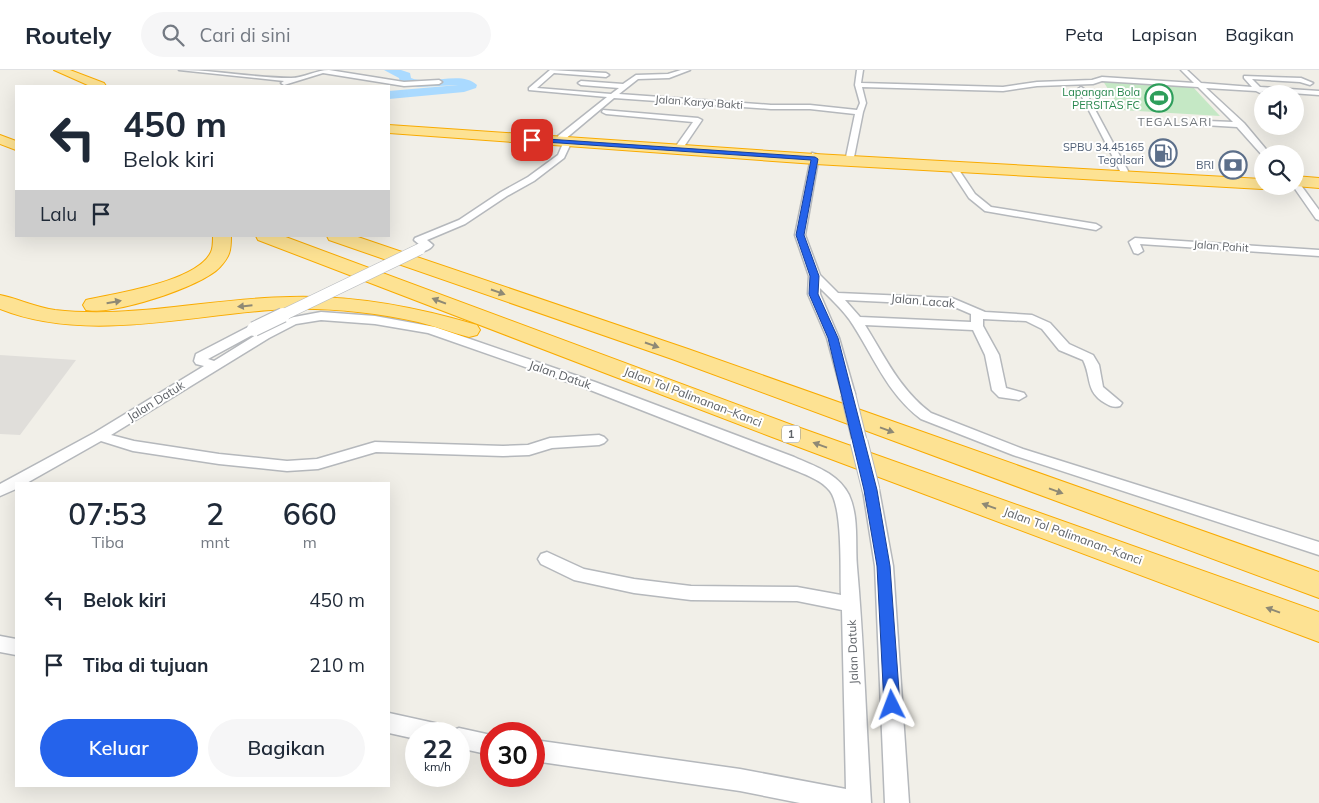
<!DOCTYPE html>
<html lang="id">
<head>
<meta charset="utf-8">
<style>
  body { margin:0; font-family:Mulish,sans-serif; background:#f6f6f7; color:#1f2937; height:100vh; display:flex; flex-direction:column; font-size:19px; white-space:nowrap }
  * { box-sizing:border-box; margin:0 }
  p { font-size:16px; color:#747a83 }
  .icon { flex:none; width:28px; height:28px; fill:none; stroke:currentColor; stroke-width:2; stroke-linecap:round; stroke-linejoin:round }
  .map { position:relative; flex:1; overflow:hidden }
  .panel { position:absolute; left:15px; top:412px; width:375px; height:305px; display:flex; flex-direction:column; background:#fff; border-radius:0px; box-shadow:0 5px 20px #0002 }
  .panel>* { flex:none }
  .top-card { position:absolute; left:15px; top:15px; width:375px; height:152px; border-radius:0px; box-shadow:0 5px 20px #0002; background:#fff; color:#1f2937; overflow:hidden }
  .tools { position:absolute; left:1254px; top:15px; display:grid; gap:10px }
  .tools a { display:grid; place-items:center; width:50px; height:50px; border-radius:50%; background:#fff; box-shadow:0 5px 20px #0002; font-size:25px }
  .speed { position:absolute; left:405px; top:652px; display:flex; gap:10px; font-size:25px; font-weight:700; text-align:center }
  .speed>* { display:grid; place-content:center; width:65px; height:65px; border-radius:50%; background:#fff; box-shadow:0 5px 20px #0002; line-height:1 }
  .speed small { font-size:12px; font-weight:400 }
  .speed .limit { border:8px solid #d22; background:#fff; color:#111 }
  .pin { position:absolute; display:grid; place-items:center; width:42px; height:42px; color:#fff; margin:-21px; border-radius:10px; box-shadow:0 2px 8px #0006 }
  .me { position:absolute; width:55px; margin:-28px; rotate:357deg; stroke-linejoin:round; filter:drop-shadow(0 0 4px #0008) }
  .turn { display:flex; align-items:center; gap:18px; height:105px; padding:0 25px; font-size:22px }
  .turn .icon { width:65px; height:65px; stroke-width:2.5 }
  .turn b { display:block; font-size:35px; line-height:42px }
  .then { display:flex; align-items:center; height:48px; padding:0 25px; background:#0003; gap:10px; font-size:19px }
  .eta { display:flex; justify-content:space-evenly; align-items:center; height:85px; text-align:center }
  .eta b { font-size:30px; font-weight:600; line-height:35px }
  .cta { display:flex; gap:10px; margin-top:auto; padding:10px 25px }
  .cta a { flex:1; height:58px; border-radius:30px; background:#2563eb; color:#fff; font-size:20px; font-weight:600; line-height:58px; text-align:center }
  .cta a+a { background:#f6f6f7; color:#1f2937 }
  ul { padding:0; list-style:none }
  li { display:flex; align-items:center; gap:15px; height:65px; padding:0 25px }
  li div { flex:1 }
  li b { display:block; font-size:19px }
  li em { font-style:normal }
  header { display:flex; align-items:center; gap:30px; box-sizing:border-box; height:70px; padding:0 25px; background:#fff; border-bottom:1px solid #e0e1e3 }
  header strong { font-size:24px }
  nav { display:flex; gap:28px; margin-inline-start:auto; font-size:18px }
  .search { width:350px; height:45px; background:#f6f6f7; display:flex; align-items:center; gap:12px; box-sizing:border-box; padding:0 18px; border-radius:28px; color:#747a83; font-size:19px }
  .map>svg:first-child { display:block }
  .industrial { fill:#e0deda }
  .green { fill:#c5e8c5 }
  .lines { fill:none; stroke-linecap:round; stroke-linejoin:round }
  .river { fill:#aadaff; fill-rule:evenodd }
  .street-casing { stroke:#b5b8bc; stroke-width:3 }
  .highway-casing { stroke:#f9ab00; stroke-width:2 }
  .street { fill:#fff; fill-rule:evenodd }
  .highway { fill:#fde293; fill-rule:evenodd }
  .street-bridge-far2-casing { stroke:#b5b8bc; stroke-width:12; stroke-linecap:butt }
  .street-bridge-far1-casing { stroke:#b5b8bc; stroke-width:16; stroke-linecap:butt }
  .street-bridge-casing { stroke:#b5b8bc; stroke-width:19; stroke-linecap:butt }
  .street-bridge-far2 { stroke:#fff; stroke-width:11 }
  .street-bridge-far1 { stroke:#fff; stroke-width:14 }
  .street-bridge { stroke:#fff; stroke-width:17 }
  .oneway { fill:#8e8975 }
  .route { fill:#2563eb; stroke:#184099 }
  .labels { text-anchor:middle; stroke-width:4; stroke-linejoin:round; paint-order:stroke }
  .far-leisure-label { font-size:11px; fill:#27864d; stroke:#fff; text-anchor:end }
  .far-street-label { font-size:11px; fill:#5f6368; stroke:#fff }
  .far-service-label { font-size:11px; fill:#4e5e75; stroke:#fff; text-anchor:end }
  .shield { fill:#fff; stroke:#8f9295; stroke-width:1 }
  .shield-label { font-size:11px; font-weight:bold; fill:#5f6368 }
  .far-quarter-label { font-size:12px; letter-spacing:1px; fill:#70757a; stroke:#fff }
  .street-label { font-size:12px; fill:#5f6368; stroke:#fff }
</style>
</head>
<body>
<header>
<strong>Routely</strong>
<div class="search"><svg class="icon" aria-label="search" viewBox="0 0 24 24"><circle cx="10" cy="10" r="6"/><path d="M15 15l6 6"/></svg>Cari di sini</div>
<nav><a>Peta</a><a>Lapisan</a><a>Bagikan</a></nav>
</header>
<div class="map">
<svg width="1319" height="733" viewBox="0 0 1319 733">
  <rect width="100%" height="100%" fill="#f1efe8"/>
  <polygon class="industrial" points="0,285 76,290 20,365 0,364"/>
  <polygon class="green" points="1103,11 1192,16 1220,46 1121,40"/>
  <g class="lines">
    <path class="river" d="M 384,0 L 401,0 L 410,3 L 411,8 C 431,16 461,0 477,15 L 476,18 L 464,22 L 389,29 L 389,21 L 458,15 L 418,17 L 400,12 L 399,8 Z"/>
    <g class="street-casing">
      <g id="street">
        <path d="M 179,0 C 217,0 254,8 291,8 C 304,8 316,0 329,0 L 404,12 L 439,10 L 442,12 L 439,14 L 404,16 L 323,3 L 284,15 L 281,13 L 284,11 Z"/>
        <polygon points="550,0 606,3 609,5 606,7 554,3 537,18 611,24 619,18 581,15 578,13 581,11 623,14 636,5 668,4 681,0 690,0 669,8 638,9 619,24 771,35 810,35 857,40 860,33 855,15 857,0 863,0 861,13 1003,17 1037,12 1092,10 1102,7 1194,13 1181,0 1187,0 1201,13 1252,17 1244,8 1244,6 1301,8 1313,13 1310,15 1300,12 1252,9 1260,17 1319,21 1319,25 1263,21 1260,23 1256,21 1206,18 1244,53 1270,84 1262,85 1237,57 1204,55 1203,53 1207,51 1233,52 1198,17 1102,11 1093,14 1037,16 1003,21 862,17 866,33 863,42 854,87 850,89 846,87 855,44 810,39 771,39 614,28 564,70 558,70 558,66 607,27 529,20 529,18"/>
        <polygon points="1081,17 1084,19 1128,101 1127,103 1120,101 1078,19"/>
        <polygon points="603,40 698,48 702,50 683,78 680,78 676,76 693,52 606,44 602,42"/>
        <path d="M 564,71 L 571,73 L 564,88 L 534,111 L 507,126 L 465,154 L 427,170 L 433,175 C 430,180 422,183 416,181 L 415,179 L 420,175 L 414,170 L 415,168 L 459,150 L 501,122 L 528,107 L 558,85 Z"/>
        <path d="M 812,83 L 819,85 L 805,165 L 820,205 L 838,223 L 952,228 L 985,242 L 1032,245 L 1050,253 L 1069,274 L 1093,285 L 1099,295 L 1103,317 L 1122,333 L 1120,336 C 1114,338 1110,336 1105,333 C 1085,321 1092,308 1083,290 L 1059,280 L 1042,259 L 1026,251 L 983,249 L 983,256 L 999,285 L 1006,318 L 1024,323 L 1026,326 L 1019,330 L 999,327 L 992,320 L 985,285 L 973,260 L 865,255 C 885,287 900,320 931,343 L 1023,379 L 1319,472 L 1319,485 L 1013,385 L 921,349 C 886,323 873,284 849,249 C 841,238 830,228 820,218 L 820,224 L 839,268 L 855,324 L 848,328 L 843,327 L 827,268 L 808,224 L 809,206 L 795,165 ZM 845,230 L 950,235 L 971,244 L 971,252 L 860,247 Z"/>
        <polygon points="949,94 955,94 975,124 991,137 1096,154 1101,157 1096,160 985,141 969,128 948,96"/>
        <polygon points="1295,114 1300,114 1319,140 1319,150 1316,149 1293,116 1295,116"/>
        <polygon points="1135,168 1319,180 1319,186 1140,174 1143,181 1138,184 1134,183 1129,172"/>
        <path d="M 321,242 L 375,246 L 435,257 L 595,312 L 794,387 C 814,396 838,403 849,425 C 859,447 855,474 857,497 C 864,575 866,654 871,733 L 800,733 L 740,721 L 534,691 L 534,670 L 740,699 L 846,719 L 842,540 L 797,531 L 691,530 L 634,523 L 574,510 L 541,494 L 538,489 L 541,484 L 547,482 L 584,499 L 634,509 L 691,516 L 797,517 L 841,525 C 840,502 843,438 830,421 C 822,411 809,406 797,401 L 585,318 L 428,263 L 375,254 L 321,250 L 296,254 L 269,268 L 111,365 L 134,371 L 219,384 L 287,391 L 317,389 L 375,372 L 503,376 L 528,375 L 550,368 L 599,365 L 604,367 L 607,370 L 604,373 L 599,375 L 552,378 L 529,385 L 503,386 L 376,382 L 318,399 L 287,401 L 219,394 L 133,381 L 101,371 L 25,414 L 16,414 L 16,419 L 0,426 L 0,414 L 94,363 L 204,296 L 196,294 L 194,291 L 196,284 L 250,256 L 258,256 L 260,259 L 258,262 L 208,289 L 214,291 L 261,262 L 289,248 Z"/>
        <polygon points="871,415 877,416 879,420 893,496 909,733 885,733 875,496 863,420 865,416"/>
        <polygon points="0,566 16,569 16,585 0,582"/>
        <polygon points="389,643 439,654 447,657 450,663 451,661 459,658 491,665 491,685 459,678 459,664 416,664 416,669 389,663"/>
      </g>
    </g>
    <g class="highway-casing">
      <g id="highway">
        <polygon points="54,0 70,0 104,13 106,16 90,16"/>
        <polygon points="389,55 815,84 1262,109 1262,116 1269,116 1262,119 815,94 389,63"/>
        <polygon points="0,65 16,71 16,80 0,74"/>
        <polygon points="1295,106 1319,108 1319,118 1295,116"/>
        <path d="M 213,166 L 231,166 C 231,181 230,186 220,197 C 202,217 111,246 86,240 L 83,235 L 86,230 C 116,223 197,212 211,182 C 213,178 213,171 213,166 Z"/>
        <polygon points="256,166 283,166 792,355 1319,542 1319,572 772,367 258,170"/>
        <polygon points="327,166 355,166 688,279 1319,502 1319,528 672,289 329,170"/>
        <path d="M 0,225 C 19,229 35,237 55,240 C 133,249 212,228 290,227 C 354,225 416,237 477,255 L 480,260 L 477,265 L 469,267 C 452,263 435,256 418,252 C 376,243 333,238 290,239 C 197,242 90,275 0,239 Z"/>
      </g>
    </g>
    <use href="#street" class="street"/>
    <use href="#highway" class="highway"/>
    <g class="street-bridge-far2-casing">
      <polyline id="street-bridge-far2" points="281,246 420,179"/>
    </g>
    <g class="street-bridge-far1-casing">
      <g id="street-bridge-far1">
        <polyline points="254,259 283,245"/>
        <polyline points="848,324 860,373"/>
      </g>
    </g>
    <g class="street-bridge-casing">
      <polyline id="street-bridge" points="859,372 871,420"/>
    </g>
    <use href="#street-bridge-far2" class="street-bridge-far2"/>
    <use href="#street-bridge-far1" class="street-bridge-far1"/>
    <use href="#street-bridge" class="street-bridge"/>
  </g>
  <defs><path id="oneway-solid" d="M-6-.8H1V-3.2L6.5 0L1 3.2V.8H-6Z" transform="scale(1.25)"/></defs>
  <g class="oneway">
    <use href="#oneway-solid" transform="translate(498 222) rotate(19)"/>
    <use href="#oneway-solid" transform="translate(439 231) rotate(-159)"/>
    <use href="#oneway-solid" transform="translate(114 232) rotate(-10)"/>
    <use href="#oneway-solid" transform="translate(245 236) rotate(174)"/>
    <use href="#oneway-solid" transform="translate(652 275) rotate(19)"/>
    <use href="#oneway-solid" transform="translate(887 360) rotate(20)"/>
    <use href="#oneway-solid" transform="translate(820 375) rotate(-160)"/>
    <use href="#oneway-solid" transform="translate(1056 421) rotate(20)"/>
    <use href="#oneway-solid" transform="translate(989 436) rotate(-160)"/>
    <use href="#oneway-solid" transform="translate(1273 540) rotate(-160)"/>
  </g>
  <polygon class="route" points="532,68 815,87 818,89 804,165 819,206 818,224 838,268 877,420 890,496 900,635 898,640 892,642 886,640 884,635 877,496 864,420 828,268 809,224 810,206 796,165 811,90 530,71"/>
  <defs>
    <g id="stadium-ring" transform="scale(1.4375)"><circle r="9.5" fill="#fff" stroke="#2e9e5b" stroke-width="1.5"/><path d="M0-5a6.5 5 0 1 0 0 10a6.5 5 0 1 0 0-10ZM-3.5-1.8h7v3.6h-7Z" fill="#2e9e5b"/></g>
    <g id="fuel-ring" transform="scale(1.4375)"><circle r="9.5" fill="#fff" stroke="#5c6f8a" stroke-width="1.5"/><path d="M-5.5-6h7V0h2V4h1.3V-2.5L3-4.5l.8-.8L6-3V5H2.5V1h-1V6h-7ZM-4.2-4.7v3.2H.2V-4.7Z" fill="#5c6f8a"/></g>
    <g id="bank-ring" transform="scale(1.4375)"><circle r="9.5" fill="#fff" stroke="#5c6f8a" stroke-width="1.5"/><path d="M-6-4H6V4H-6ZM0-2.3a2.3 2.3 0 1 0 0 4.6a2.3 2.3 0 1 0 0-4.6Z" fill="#5c6f8a"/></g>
  </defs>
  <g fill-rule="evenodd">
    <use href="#stadium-ring" x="1159" y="28"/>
    <use href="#fuel-ring" x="1163" y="83"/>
    <use href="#bank-ring" x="1233" y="95"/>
  </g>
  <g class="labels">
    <g class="far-leisure-label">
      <text x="1140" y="26">Lapangan Bola<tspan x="1140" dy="13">PERSITAS FC</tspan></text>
    </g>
    <g class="far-street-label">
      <text transform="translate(699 32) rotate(4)" y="4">Jalan Karya Bakti</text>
      <text transform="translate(1221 176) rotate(4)" y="4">Jalan Pahit</text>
    </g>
    <g class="far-service-label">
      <text x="1144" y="81">SPBU 34.45165<tspan x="1144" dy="13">Tegalsari</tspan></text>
      <text x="1214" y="99">BRI</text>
    </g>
    <rect class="shield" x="782" y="355.5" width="18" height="17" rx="4"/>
    <g class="shield-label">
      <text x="791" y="368">1</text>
    </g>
    <g class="far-quarter-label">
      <text x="1175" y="56">TEGALSARI</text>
    </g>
    <g class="street-label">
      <text transform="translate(923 231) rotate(5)" y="4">Jalan Lacak</text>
      <text transform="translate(560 305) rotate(19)" y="4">Jalan Datuk</text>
      <text transform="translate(693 327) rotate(21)" y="4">Jalan Tol Palimanan–Kanci</text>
      <text transform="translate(156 331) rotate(-32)" y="4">Jalan Datuk</text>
      <text transform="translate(1073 466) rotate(20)" y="4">Jalan Tol Palimanan–Kanci</text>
      <text transform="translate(853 582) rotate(-92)" y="4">Jalan Datuk</text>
    </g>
  </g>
</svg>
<div class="tools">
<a><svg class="icon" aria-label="sound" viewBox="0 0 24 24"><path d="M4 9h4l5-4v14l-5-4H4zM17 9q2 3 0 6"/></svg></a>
<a><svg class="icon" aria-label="search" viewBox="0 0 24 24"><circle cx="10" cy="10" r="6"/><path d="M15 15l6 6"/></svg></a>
</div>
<div class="speed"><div>22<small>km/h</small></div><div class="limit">30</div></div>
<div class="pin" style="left:532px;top:70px;background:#d93025"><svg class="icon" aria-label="arrive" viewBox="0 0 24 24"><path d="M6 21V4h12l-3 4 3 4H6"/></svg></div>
<svg class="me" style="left:892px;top:635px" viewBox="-20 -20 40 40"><path d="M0-17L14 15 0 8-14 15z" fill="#2563eb" stroke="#fff" stroke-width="4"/></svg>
<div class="top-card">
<div class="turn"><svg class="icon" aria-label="left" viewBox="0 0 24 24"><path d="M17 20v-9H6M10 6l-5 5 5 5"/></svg><div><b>450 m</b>Belok kiri</div></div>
<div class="then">Lalu<svg class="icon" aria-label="arrive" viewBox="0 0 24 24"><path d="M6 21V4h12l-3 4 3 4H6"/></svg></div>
</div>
<section class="panel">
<div class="eta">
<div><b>07:53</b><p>Tiba</p></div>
<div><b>2</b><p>mnt</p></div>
<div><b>660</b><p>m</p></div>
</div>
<ul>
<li><svg class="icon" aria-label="left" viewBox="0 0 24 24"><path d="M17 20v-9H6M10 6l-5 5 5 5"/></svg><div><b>Belok kiri</b></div><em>450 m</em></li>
<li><svg class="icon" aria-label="arrive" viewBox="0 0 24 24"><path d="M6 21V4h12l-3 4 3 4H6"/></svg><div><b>Tiba di tujuan</b></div><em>210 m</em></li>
</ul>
<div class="cta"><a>Keluar</a><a>Bagikan</a></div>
</section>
</div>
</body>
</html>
